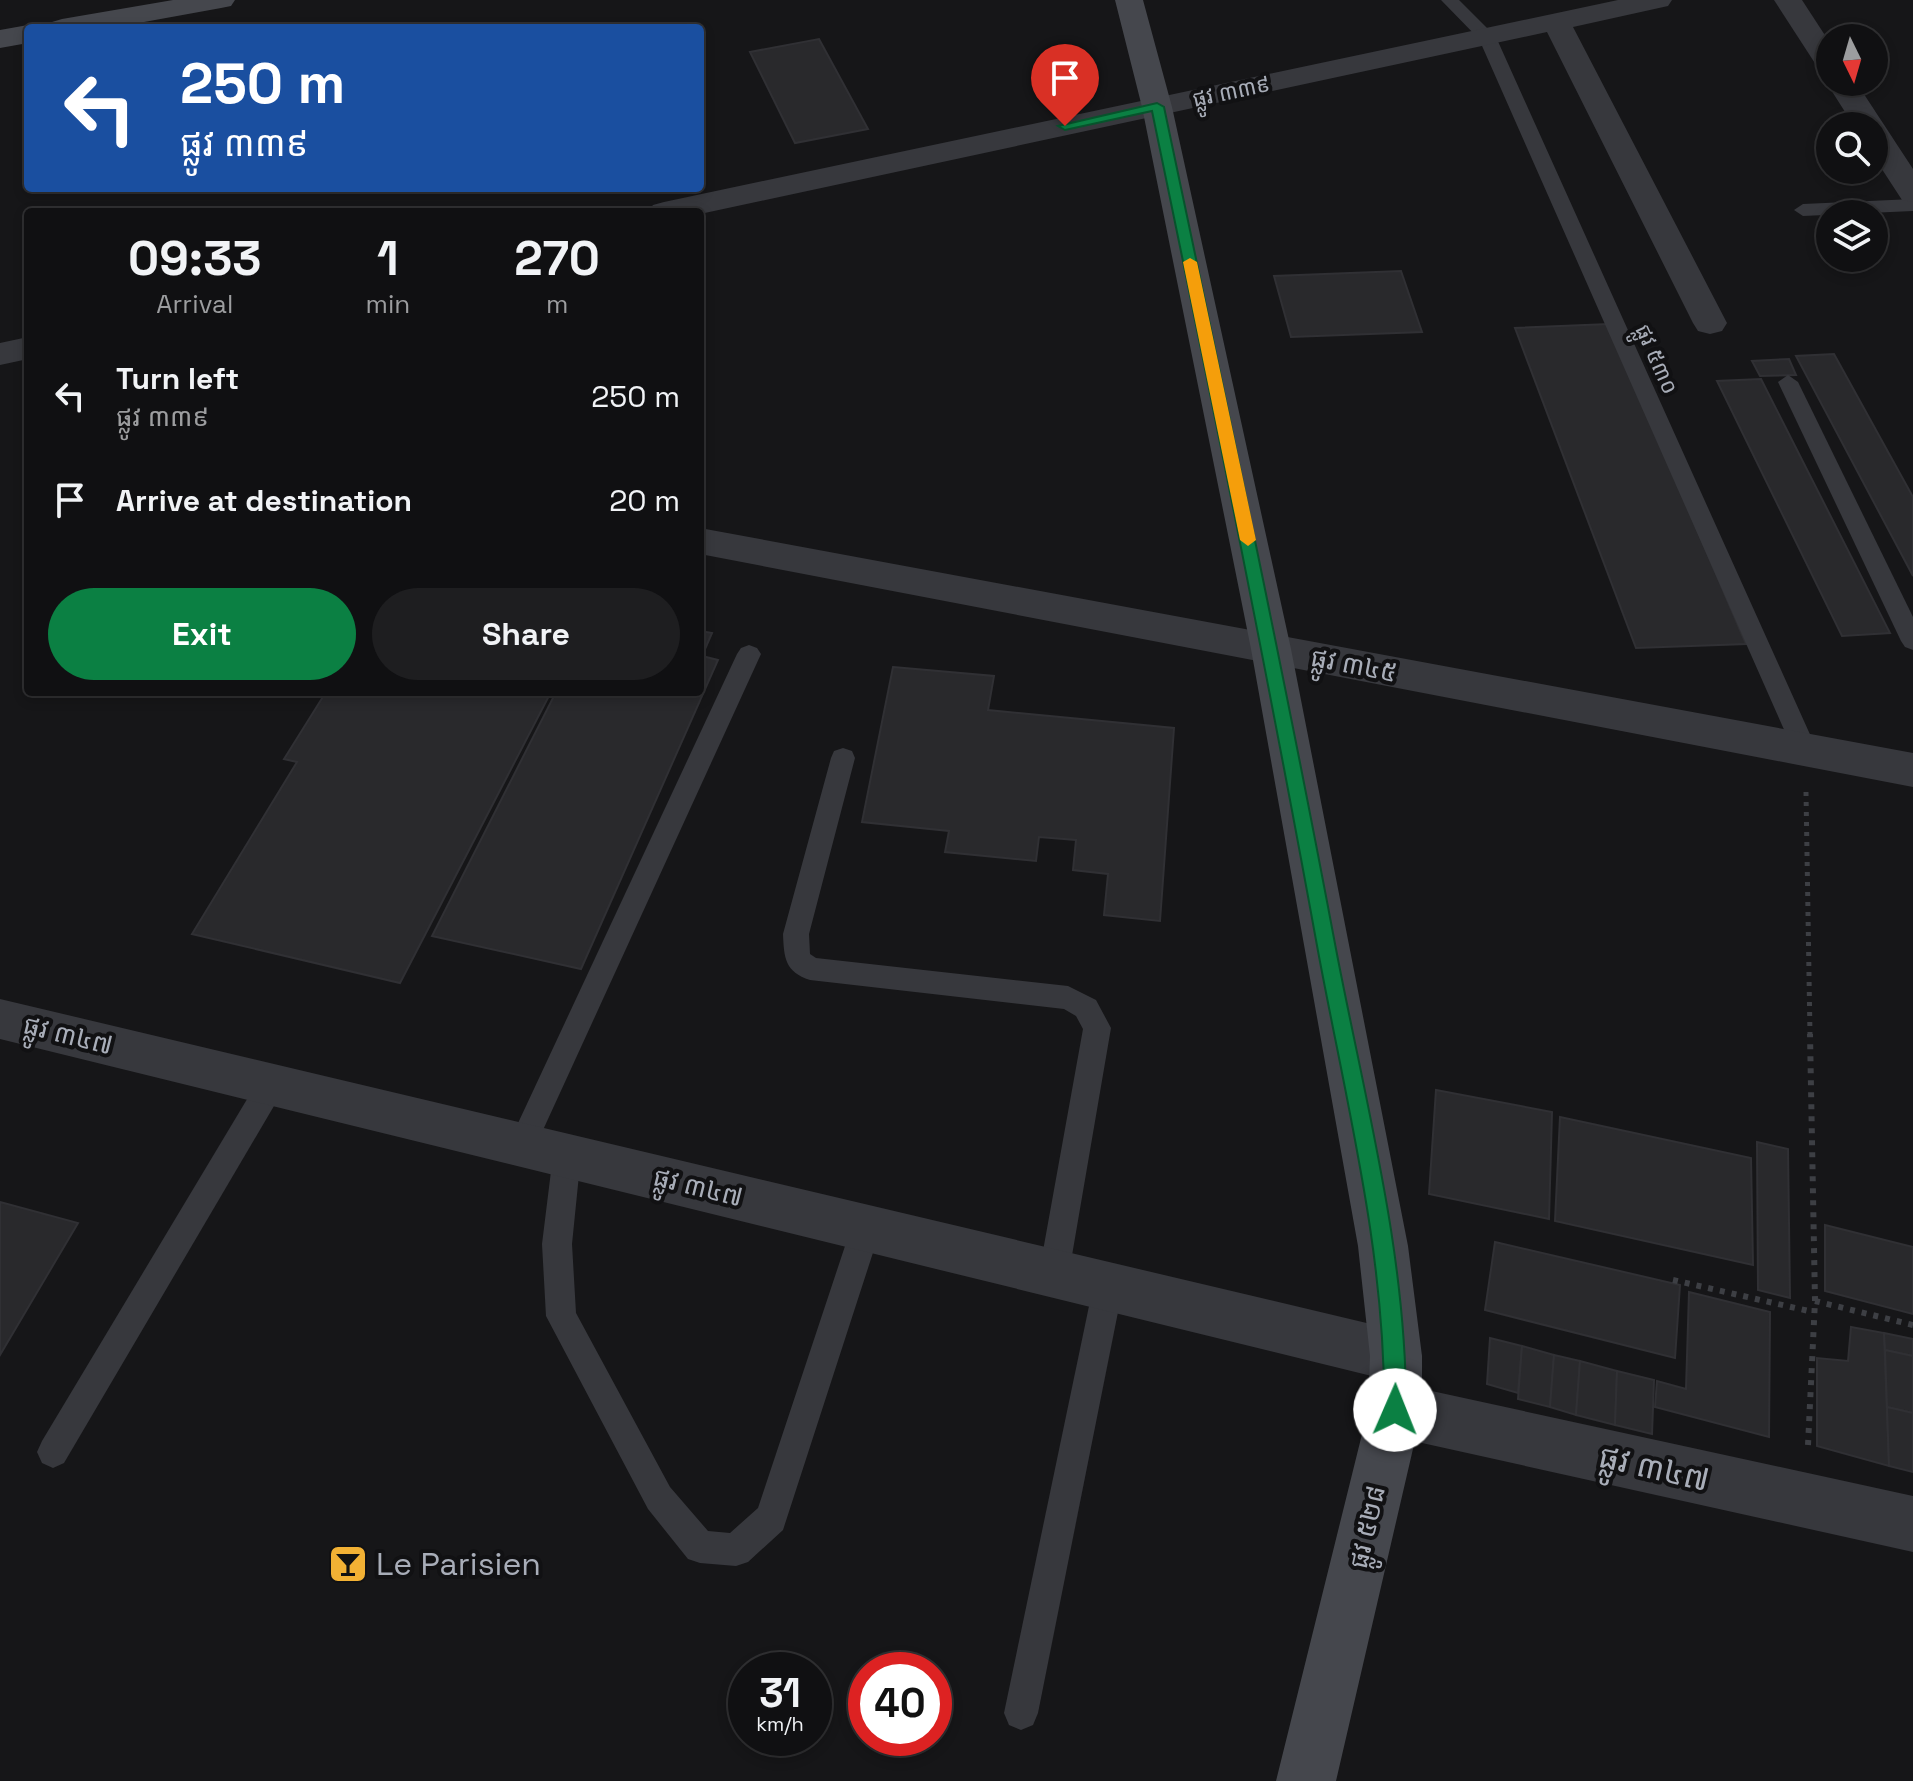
<!DOCTYPE html>
<html lang="en">
<head>
<meta charset="utf-8">
<style>
  body { margin:0; font-family:"Space Grotesk","Noto Sans Khmer",sans-serif; background:#1e1e20; color:#f1f3f6; height:100vh; display:flex; flex-direction:column; font-size:30px; white-space:nowrap }
  * { box-sizing:border-box; margin:0 }
  p { font-size:26px; color:#9c9d9f }
  .icon { flex:none; width:44px; height:44px; fill:none; stroke:currentColor; stroke-width:2; stroke-linecap:round; stroke-linejoin:round }
  .map { position:relative; flex:1; overflow:hidden }
  .details { position:absolute; left:24px; top:208px; width:680px; height:488px; display:flex; flex-direction:column; background:#101012; border-radius:8px; box-shadow:0 4px 12px #0003,0 0 0 2px #303032 }
  .details>* { flex:none }
  .top-card { position:absolute; left:24px; top:24px; width:680px; height:168px; border-radius:8px; box-shadow:0 4px 12px #0003,0 0 0 2px #303032; background:#1a4fa0; color:#fff; overflow:hidden }
  .needle { width:52px; rotate:175deg }
  .controls { position:absolute; left:1816px; top:24px; display:grid; gap:16px }
  .controls a { display:grid; place-items:center; width:72px; height:72px; border-radius:50%; background:#101012; box-shadow:0 4px 12px #0003,0 0 0 2px #303032; font-size:40px }
  .speed { position:absolute; left:728px; top:1652px; display:flex; gap:16px; font-size:40px; font-weight:700; text-align:center }
  .speed>* { display:grid; place-content:center; width:104px; height:104px; border-radius:50%; background:#101012; box-shadow:0 4px 12px #0003,0 0 0 2px #303032; line-height:1 }
  .speed small { font-size:20px; font-weight:400 }
  .speed .limit { border:12px solid #d22; background:#fff; color:#111 }
  .pin { position:absolute; display:grid; place-items:center; width:68px; height:68px; color:#fff; margin:-82px -34px; border-radius:50% 50% 50% 0; rotate:-45deg; box-shadow:0 0 8px #0007 }
  .pin .icon { rotate:45deg }
  .me { position:absolute; width:88px; margin:-44px; rotate:1deg; stroke-linejoin:round; filter:drop-shadow(0 0 6px #0008) }
  .turn { display:flex; align-items:center; gap:28px; height:168px; padding:0 24px; font-size:36px }
  .turn .icon { width:104px; height:104px; stroke-width:2.5 }
  .turn b { display:block; font-size:56px; line-height:68px }
  .eta { display:flex; justify-content:space-evenly; align-items:center; height:136px; text-align:center }
  .eta b { font-size:48px; font-weight:600; line-height:56px }
  .primary-button { display:flex; gap:16px; margin-top:auto; padding:16px 24px }
  .primary-button a { flex:1; height:92px; border-radius:48px; background:#0b8043; color:#fff; font-size:32px; font-weight:600; line-height:92px; text-align:center }
  .primary-button a+a { background:#1e1e20; color:#f1f3f6 }
  ul { padding:0; list-style:none }
  li { display:flex; align-items:center; gap:24px; height:104px; padding:0 24px }
  li div { flex:1 }
  li b { display:block; font-size:30px }
  li em { font-style:normal }
  .map>svg:first-child { display:block }
  .building { fill:#29292c; stroke:#303034; stroke-width:2 }
  .lines { fill:none; stroke-linecap:round; stroke-linejoin:round }
  .path-far1 { stroke:#3d3f44; stroke-width:5; stroke-dasharray:4 6; stroke-linecap:butt }
  .path { stroke:#3d3f44; stroke-width:6; stroke-dasharray:5 7; stroke-linecap:butt }
  .lane { fill:#37383d; fill-rule:evenodd }
  .street { fill:#37383d; fill-rule:evenodd }
  .secondary { fill:#45474d; fill-rule:evenodd }
  .route { fill:#0b8043; stroke:#07532c; stroke-width:2 }
  .slow { fill:#f59e0b }
  .labels { text-anchor:middle; stroke-width:8; stroke-linejoin:round; paint-order:stroke }
  .far-street-label { font-size:22px; fill:#a8adb8; stroke:#111113 }
  .street-label { font-size:26px; fill:#a8adb8; stroke:#111113 }
  .near-street-label { font-size:32px; fill:#a8adb8; stroke:#111113 }
  .near-poi-label { font-size:32px; fill:#a8adb8; stroke:#111113; text-anchor:start }
</style>
</head>
<body>
<div class="map">
<svg width="1913" height="1781" viewBox="0 0 1913 1781">
  <rect width="100%" height="100%" fill="#161618"/>
  <g class="building">
    <polygon points="819,39 868,129 795,143 750,52"/>
    <polygon points="1401,271 1422,332 1291,337 1274,276"/>
    <polygon points="1609,324 1746,644 1636,648 1515,328"/>
    <polygon points="1834,354 1913,497 1913,576 1796,356"/>
    <polygon points="1789,359 1796,375 1760,376 1752,361"/>
    <polygon points="1761,379 1890,633 1842,636 1717,381"/>
    <polygon points="700,631 712,633 702,656 718,660 581,969 432,936 556,692 700,692"/>
    <polygon points="893,667 994,676 988,710 1174,728 1160,921 1104,915 1108,874 1073,870 1076,840 1039,837 1036,861 945,852 949,831 862,822"/>
    <polygon points="326,692 551,692 400,983 192,934 297,762 284,759"/>
    <polygon points="1436,1090 1552,1112 1549,1219 1429,1194"/>
    <polygon points="1560,1117 1751,1158 1753,1265 1555,1221"/>
    <polygon points="1757,1142 1788,1149 1790,1298 1758,1290"/>
    <polygon points="0,1202 78,1223 0,1355"/>
    <polygon points="1825,1225 1913,1247 1913,1314 1825,1291"/>
    <polygon points="1495,1242 1680,1285 1675,1358 1485,1310"/>
    <polygon points="1689,1292 1770,1312 1769,1437 1655,1407 1657,1381 1686,1389"/>
    <polygon points="1851,1327 1884,1333 1889,1466 1817,1446 1817,1358 1848,1361"/>
    <polygon points="1884,1333 1913,1339 1913,1356 1885,1350"/>
    <polygon points="1490,1338 1522,1346 1518,1393 1487,1384"/>
    <polygon points="1522,1346 1554,1355 1550,1407 1518,1399"/>
    <polygon points="1885,1350 1913,1356 1913,1413 1887,1407"/>
    <polygon points="1554,1355 1580,1361 1576,1415 1550,1407"/>
    <polygon points="1580,1361 1617,1371 1615,1425 1576,1415"/>
    <polygon points="1617,1371 1654,1380 1652,1434 1615,1425"/>
    <polygon points="1887,1407 1913,1413 1913,1472 1889,1466"/>
  </g>
  <g class="lines">
    <polyline class="path-far1" points="1806,792 1810,1036"/>
    <g class="path">
      <polyline points="1673,1280 1813,1312"/>
      <polyline points="1815,1301 1913,1325"/>
      <polyline points="1808,1445 1815,1301 1810,1034"/>
    </g>
    <g class="lane">
      <polygon points="1441,0 1459,0 1496,37 1817,750 1814,757 1805,760 1796,757 1793,750 1479,39"/>
      <polygon points="1913,199 1913,211 1803,216 1794,210 1803,204"/>
      <polygon points="1788,375 1798,382 1913,617 1913,650 1905,647 1901,641 1778,382"/>
      <polygon points="749,645 757,648 761,654 532,1154 522,1158 512,1154 508,1145 512,1136 737,654 741,648"/>
      <path d="M 843,748 L 852,751 L 855,758 L 809,934 L 810,954 L 816,958 L 1068,986 L 1096,1000 L 1111,1028 L 1069,1273 L 1065,1283 L 1054,1287 L 1043,1283 L 1039,1273 L 1083,1029 L 1076,1016 L 1064,1009 L 810,980 C 785,972 784,958 783,934 L 831,758 L 834,751 Z"/>
      <polygon points="271,1072 281,1076 285,1085 281,1094 64,1463 53,1468 42,1463 37,1452 42,1441 261,1076"/>
      <polygon points="567,1142 577,1146 581,1155 572,1244 576,1313 670,1487 708,1531 730,1533 758,1508 851,1228 856,1218 866,1214 876,1218 881,1228 783,1530 748,1562 736,1566 700,1563 688,1559 648,1509 546,1316 542,1244 553,1155 557,1146"/>
      <polygon points="1108,1273 1119,1277 1123,1287 1038,1713 1033,1725 1021,1730 1009,1725 1004,1713 1093,1287 1097,1277"/>
    </g>
    <g class="street">
      <polygon points="1618,0 1672,0 1668,6 1573,27 1727,323 1722,331 1710,334 1698,331 1693,323 1547,32 700,214 648,212 653,205 664,202"/>
      <polygon points="1774,0 1802,0 1830,43 1830,74 1820,71"/>
      <polygon points="1830,76 1830,82 1856,82 1913,169 1913,202 1902,200 1874,157 1874,126 1854,126 1826,82"/>
      <polygon points="28,337 28,359 0,365 0,343"/>
      <polygon points="700,528 1913,753 1913,787 700,554"/>
      <polygon points="0,999 1396,1330 1414,1338 1422,1356 1414,1374 1396,1382 0,1039"/>
      <polygon points="1395,1383 1913,1496 1913,1552 1395,1437 1376,1429 1368,1410 1376,1391"/>
    </g>
    <g class="secondary">
      <polygon points="173,0 235,0 231,6 221,8 111,28 48,28 52,22 62,19"/>
      <polygon points="1115,0 1143,0 1172,107 1291,649 1408,1246 1422,1356 1422,1410 1336,1781 1276,1781 1368,1410 1370,1356 1358,1246 1251,649 1142,107"/>
      <polygon points="28,25 38,28 28,28 28,43 0,48 0,30"/>
    </g>
  </g>
  <path class="route" d="M 1157,103 L 1164,107 C 1223,387 1283,667 1336,949 C 1365,1101 1407,1255 1406,1410 L 1403,1418 L 1395,1421 L 1387,1418 L 1384,1410 C 1386,1256 1346,1102 1318,951 C 1267,670 1210,391 1152,111 L 1065,130 L 1058,126 Z"/>
  <polygon class="slow" points="1190,258 1197,262 1256,540 1248,546 1240,540 1183,262"/>
  <defs>
    <g id="bar-square" transform="scale(2)"><rect x="-9" y="-9" width="18" height="18" rx="4" fill="#f2b134" stroke="#111113"/><path d="M-6-5H6L.8 .8V4.5H3.5V6h-7V4.5H-.8V.8Z" fill="#111"/></g>
  </defs>
  <g fill-rule="evenodd">
    <use href="#bar-square" x="348" y="1564"/>
  </g>
  <g class="labels">
    <g class="far-street-label">
      <text transform="translate(1231 91) rotate(-12)" y="8">ផ្លូវ ៣៣៩</text>
      <text transform="translate(1657 359) rotate(66)" y="8">ផ្លូវ ៥៣០</text>
    </g>
    <g class="street-label">
      <text transform="translate(1354 665) rotate(11)" y="9">ផ្លូវ ៣៤៥</text>
      <text transform="translate(68 1035) rotate(14)" y="9">ផ្លូវ ៣៤៧</text>
      <text transform="translate(698 1187) rotate(14)" y="9">ផ្លូវ ៣៤៧</text>
      <text transform="translate(1367 1527) rotate(-77)" y="9">ផ្លូវ ៥២៨</text>
    </g>
    <g class="near-street-label">
      <text transform="translate(1654 1468) rotate(13)" y="11">ផ្លូវ ៣៤៧</text>
    </g>
    <g class="near-poi-label">
      <text x="376" y="1575">Le Parisien</text>
    </g>
  </g>
</svg>
<div class="controls">
<a><svg class="needle" viewBox="-14 -14 28 28"><path d="M0-13l5 13h-10z" fill="#e53935"/><path d="M0 13l5-13h-10z" fill="#9c9d9f"/></svg></a>
<a><svg class="icon" aria-label="search" viewBox="0 0 24 24"><circle cx="10" cy="10" r="6"/><path d="M15 15l6 6"/></svg></a>
<a><svg class="icon" aria-label="layers" viewBox="0 0 24 24"><path d="M12 4l9 5-9 5-9-5zM3 14l9 5 9-5"/></svg></a>
</div>
<div class="speed"><div>31<small>km/h</small></div><div class="limit">40</div></div>
<div class="pin" style="left:1065px;top:126px;background:#d93025"><svg class="icon" aria-label="arrive" viewBox="0 0 24 24"><path d="M6 21V4h12l-3 4 3 4H6"/></svg></div>
<svg class="me" style="left:1395px;top:1410px" viewBox="-20 -20 40 40"><circle r="19" fill="#fff"/><path d="M0-13L10 11 0 6-10 11z" fill="#0b8043"/></svg>
<div class="top-card">
<div class="turn"><svg class="icon" aria-label="left" viewBox="0 0 24 24"><path d="M17 20v-9H6M10 6l-5 5 5 5"/></svg><div><b>250 m</b>ផ្លូវ ៣៣៩</div></div>
</div>
<section class="details">
<div class="eta">
<div><b>09:33</b><p>Arrival</p></div>
<div><b>1</b><p>min</p></div>
<div><b>270</b><p>m</p></div>
</div>
<ul>
<li><svg class="icon" aria-label="left" viewBox="0 0 24 24"><path d="M17 20v-9H6M10 6l-5 5 5 5"/></svg><div><b>Turn left</b><p>ផ្លូវ ៣៣៩</p></div><em>250 m</em></li>
<li><svg class="icon" aria-label="arrive" viewBox="0 0 24 24"><path d="M6 21V4h12l-3 4 3 4H6"/></svg><div><b>Arrive at destination</b></div><em>20 m</em></li>
</ul>
<div class="primary-button"><a>Exit</a><a>Share</a></div>
</section>
</div>
</body>
</html>
